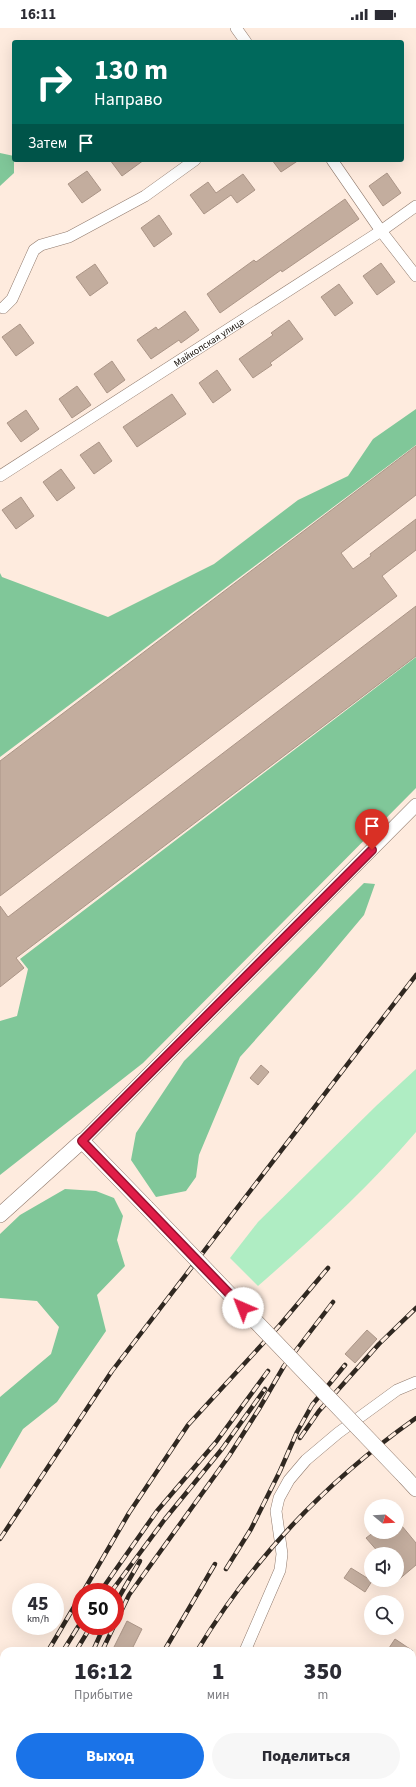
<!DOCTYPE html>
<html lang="ru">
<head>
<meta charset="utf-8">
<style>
  body { margin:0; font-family:"Source Sans 3",sans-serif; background:#f7f7f7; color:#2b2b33; height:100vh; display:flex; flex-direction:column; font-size:15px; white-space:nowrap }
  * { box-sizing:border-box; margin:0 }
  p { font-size:13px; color:#7c7c81 }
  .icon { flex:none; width:22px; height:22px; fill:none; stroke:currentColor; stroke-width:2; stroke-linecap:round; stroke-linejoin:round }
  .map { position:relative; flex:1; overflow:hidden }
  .drawer { position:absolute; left:0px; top:1619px; width:416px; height:140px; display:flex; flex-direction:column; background:#fff; border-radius:12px 12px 0 0; box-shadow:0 4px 16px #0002 }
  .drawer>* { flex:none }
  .top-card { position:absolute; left:12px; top:12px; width:392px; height:122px; border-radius:4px; box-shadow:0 4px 16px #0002; background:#00695c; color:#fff; overflow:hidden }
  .needle { width:26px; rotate:108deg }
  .fabs { position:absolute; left:364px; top:1471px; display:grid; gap:8px }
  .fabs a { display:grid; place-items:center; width:40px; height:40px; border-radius:50%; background:#fff; box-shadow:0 4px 16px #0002; font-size:20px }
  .speed { position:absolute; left:12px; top:1555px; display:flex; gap:8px; font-size:20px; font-weight:700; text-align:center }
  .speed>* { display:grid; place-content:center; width:52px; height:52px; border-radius:50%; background:#fff; box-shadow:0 4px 16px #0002; line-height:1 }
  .speed small { font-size:10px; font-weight:400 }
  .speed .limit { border:6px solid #d22; background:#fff; color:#111 }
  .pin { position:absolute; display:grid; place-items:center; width:34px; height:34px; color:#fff; margin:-41px -17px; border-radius:50% 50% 50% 0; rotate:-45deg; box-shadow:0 0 4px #0007 }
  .pin .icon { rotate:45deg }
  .me { position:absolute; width:44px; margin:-22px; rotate:316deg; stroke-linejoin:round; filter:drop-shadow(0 0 3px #0008) }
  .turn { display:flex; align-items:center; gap:14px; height:84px; padding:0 16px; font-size:18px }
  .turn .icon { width:52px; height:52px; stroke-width:2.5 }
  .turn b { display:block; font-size:28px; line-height:34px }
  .then { display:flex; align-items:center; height:38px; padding:0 16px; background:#0003; gap:8px; font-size:15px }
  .eta { display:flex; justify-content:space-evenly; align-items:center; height:68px; text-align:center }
  .eta b { font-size:24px; font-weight:800; line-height:28px }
  .action { display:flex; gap:8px; margin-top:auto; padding:8px 16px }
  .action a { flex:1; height:46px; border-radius:24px; background:#1a73e8; color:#fff; font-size:16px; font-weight:800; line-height:46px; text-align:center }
  .action a+a { background:#f7f7f7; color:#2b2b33 }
  .status { display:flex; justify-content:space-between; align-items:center; height:28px; padding:0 20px; background:#fff; direction:ltr }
  .status svg { height:11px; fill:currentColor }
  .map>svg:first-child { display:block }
  .green { fill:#afedc3 }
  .forest { fill:#80c799 }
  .building { fill:#c3ad9e; stroke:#ab9587 }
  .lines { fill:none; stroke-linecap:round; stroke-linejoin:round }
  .minor-casing { stroke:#907a6d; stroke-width:12 }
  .tertiary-casing { stroke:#907a6d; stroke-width:14 }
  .secondary-casing { stroke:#907a6d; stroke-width:16 }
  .minor { stroke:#fff; stroke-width:11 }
  .tertiary { stroke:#fff; stroke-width:13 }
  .secondary { stroke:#fff; stroke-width:15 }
  .rail-casing { stroke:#302821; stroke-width:4.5 }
  .rail { stroke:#feebde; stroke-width:3; stroke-dasharray:9; stroke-linecap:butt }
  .secondary-bridge-casing { stroke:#907a6d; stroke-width:16; stroke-linecap:butt }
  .secondary-bridge { stroke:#fff; stroke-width:15 }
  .route-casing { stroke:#92132f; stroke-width:10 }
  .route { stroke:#e11d48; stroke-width:7 }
  .labels { text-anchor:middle; stroke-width:3.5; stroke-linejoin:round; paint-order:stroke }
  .street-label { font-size:10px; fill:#17100a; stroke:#feebde }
</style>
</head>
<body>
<div class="status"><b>16:11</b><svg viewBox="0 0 49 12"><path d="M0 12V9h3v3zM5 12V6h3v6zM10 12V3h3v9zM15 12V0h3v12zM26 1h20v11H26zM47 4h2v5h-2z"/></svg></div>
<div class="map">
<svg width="416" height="1759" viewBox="0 0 416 1759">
  <rect width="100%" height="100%" fill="#feebde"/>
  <path class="green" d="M 416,1041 L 416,1104 C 368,1160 313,1210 258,1258 L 230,1230 L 258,1194 L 376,1078 Z"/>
  <g class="forest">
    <polygon points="0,125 14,128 14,145 0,158"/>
    <polygon points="416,381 416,417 0,729 0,545 2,549 108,589 214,536 298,472 348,448 373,411"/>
    <polygon points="416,629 416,760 143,1035 0,1147 0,993 17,988 28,941 20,931"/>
    <polygon points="364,855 375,856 364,887 317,943 240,1029 199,1127 196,1149 186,1163 156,1169 131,1132 136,1105 184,1033"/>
    <polygon points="65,1161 96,1163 114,1170 123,1188 117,1212 125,1238 97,1267 106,1303 57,1374 23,1401 0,1441 0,1369 51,1326 59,1299 37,1273 0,1270 0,1206 20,1187"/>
  </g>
  <g class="building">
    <polygon points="110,132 144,132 122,148"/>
    <polygon points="272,132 299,132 281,144"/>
    <polygon points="87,143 101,162 82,175 68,156"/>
    <polygon points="387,145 401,165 383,178 369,158"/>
    <polygon points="243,146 255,162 237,175 231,167 204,186 190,167 208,154 216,165"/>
    <polygon points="345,171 359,191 282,244 281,242 220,285 207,266 254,232 256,234"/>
    <polygon points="159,187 172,206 154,219 141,200"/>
    <polygon points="381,235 395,254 377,267 363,248"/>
    <polygon points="95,236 108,255 90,268 76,249"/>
    <polygon points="339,256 353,275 335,288 321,269"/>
    <polygon points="185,283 199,302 181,315 179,312 151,331 137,312 156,299 158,302"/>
    <polygon points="289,292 303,311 270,335 272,337 253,350 239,331 273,307 271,305"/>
    <polygon points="20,296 34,315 16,328 2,309"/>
    <polygon points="112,333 125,352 107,365 94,346"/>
    <polygon points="217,342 231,362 213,375 199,355"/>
    <polygon points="77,358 91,377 72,390 59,371"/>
    <polygon points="172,366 186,386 137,419 123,399"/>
    <polygon points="26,382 39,401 21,414 7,395"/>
    <polygon points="99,414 112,433 94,446 80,427"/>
    <polygon points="416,418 416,467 341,525 353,541 371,528 370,526 416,491 416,522 382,548 397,568 0,868 0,733"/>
    <polygon points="61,441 75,460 57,473 43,454"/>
    <polygon points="21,469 34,488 16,501 2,482"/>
    <polygon points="416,578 416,628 16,930 24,940 0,959 0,878 8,889"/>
    <polygon points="261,1037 269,1044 258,1057 250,1050"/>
    <polygon points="367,1302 377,1311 355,1335 345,1326"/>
    <polygon points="397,1492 416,1515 416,1537 397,1553 397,1526 380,1526 366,1510 374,1504 397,1504"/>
    <polygon points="351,1540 372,1553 365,1564 344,1550"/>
    <polygon points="127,1593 142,1601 131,1623 112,1623"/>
    <polygon points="395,1611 413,1623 387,1623"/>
  </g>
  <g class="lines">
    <g class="minor-casing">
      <g id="minor">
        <polyline points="236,0 246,14"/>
        <polyline points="332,132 381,203 416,248"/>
        <polyline points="3,280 12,271 34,222 41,217 69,209 145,168 195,132"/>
        <path id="s1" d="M 0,448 L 381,203 L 416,178"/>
        <polyline points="245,1623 280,1542 282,1526 276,1483 279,1470 289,1452 306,1432 338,1405 397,1362 416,1354"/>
        <polyline points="290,1755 297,1759"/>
      </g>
    </g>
    <g class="tertiary-casing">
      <polyline id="tertiary" points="82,1113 416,777"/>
    </g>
    <g class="secondary-casing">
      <g id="secondary">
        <polyline points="0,1187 82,1113 146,1179"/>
        <polyline points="404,1448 416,1461"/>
      </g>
    </g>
    <use href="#minor" class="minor"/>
    <use href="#tertiary" class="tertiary"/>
    <use href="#secondary" class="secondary"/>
    <g class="rail-casing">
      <g id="rail">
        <polyline points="300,1410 319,1383 379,1316 416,1280"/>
        <polyline points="0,1511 112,1343 416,947"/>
        <polyline points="226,1541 251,1501 280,1443 297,1404 312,1377 345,1337"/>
        <polyline points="83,1564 129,1485 188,1397 279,1298 328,1240"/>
        <polyline points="100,1564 157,1483 216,1414 268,1343"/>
        <polyline points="111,1564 165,1491 222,1421 265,1361"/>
        <polyline points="115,1576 140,1533"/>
        <polyline points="115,1596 129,1567 229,1428 259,1381 284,1338 333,1274"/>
        <polyline points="48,1623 81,1567"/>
        <polyline points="63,1623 81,1594"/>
        <polyline points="76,1623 91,1598"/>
        <polyline points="93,1623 104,1598"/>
        <polyline points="102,1623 114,1598"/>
        <polyline points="164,1623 215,1536"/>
        <path d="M 197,1623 C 253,1530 328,1452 416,1390"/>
        <polyline points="0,1713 4,1705"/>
        <polyline points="0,1734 4,1724"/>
        <polyline points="35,1757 35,1755"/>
        <polyline points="4,1759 6,1755"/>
        <polyline points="46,1759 47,1755"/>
        <polyline points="71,1759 72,1755"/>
        <polyline points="105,1759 107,1755"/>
        <polyline points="135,1759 137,1755"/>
      </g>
    </g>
    <use href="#rail" class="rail"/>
    <g class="secondary-bridge-casing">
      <polyline id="secondary-bridge" points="146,1179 404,1448"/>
    </g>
    <use href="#secondary-bridge" class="secondary-bridge"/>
  </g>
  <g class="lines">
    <g class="route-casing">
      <polyline id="route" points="243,1280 82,1113 372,822"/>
    </g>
    <use href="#route" class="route"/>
  </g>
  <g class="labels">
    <g class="street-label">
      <text dy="4" stroke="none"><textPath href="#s1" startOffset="248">Майкопская улица</textPath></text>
    </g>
  </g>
</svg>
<div class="fabs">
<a><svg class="needle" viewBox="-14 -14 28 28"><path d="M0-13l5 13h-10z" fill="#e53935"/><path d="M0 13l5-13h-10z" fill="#7c7c81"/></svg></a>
<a><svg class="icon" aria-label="sound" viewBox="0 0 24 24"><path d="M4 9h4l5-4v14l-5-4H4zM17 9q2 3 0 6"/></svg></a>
<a><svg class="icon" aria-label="search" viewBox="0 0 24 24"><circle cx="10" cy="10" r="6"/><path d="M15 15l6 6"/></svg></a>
</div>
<div class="speed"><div>45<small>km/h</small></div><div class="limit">50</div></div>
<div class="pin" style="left:372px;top:822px;background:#d93025"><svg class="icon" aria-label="arrive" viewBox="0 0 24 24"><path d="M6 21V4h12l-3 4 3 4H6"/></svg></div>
<svg class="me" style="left:243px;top:1280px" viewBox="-20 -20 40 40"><circle r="19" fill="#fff"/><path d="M0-13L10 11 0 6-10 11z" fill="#e11d48"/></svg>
<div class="top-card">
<div class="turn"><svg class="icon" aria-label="right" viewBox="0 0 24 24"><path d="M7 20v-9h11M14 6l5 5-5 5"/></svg><div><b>130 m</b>Направо</div></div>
<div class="then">Затем<svg class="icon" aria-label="arrive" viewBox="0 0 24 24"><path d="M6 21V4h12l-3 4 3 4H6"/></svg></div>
</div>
<section class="drawer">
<div class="eta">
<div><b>16:12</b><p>Прибытие</p></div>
<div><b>1</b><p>мин</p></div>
<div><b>350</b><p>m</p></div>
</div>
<div class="action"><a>Выход</a><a>Поделиться</a></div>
</section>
</div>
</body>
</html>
